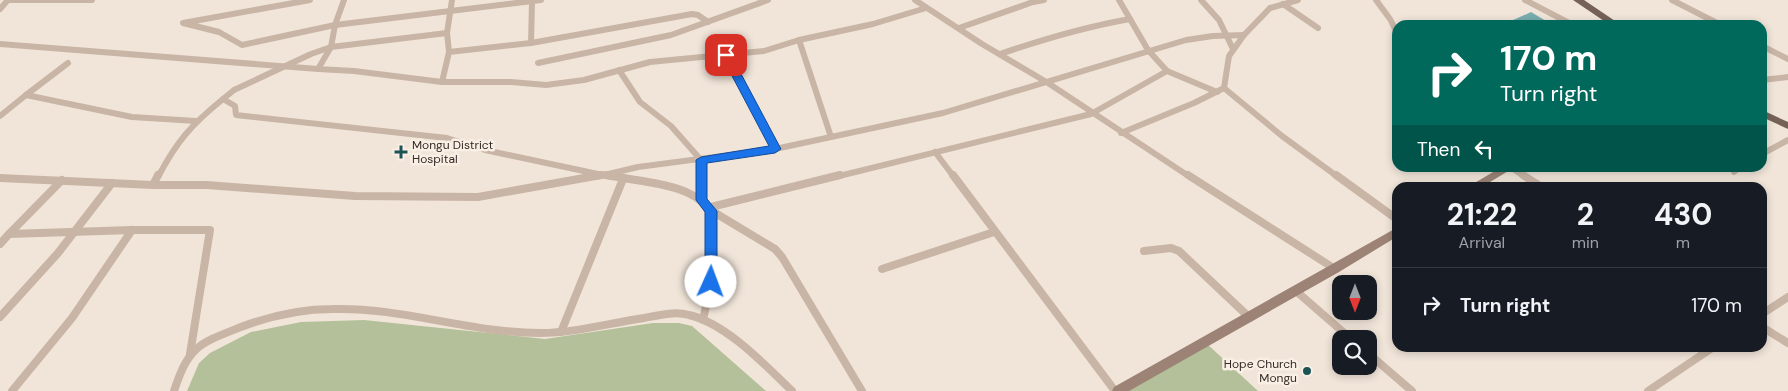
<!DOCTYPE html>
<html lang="en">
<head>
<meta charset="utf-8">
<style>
  body { margin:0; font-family:"DM Sans",sans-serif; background:#242831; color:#f1f3f6; height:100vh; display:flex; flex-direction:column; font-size:19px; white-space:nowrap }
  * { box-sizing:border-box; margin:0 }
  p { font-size:16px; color:#9ea1a6 }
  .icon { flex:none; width:28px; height:28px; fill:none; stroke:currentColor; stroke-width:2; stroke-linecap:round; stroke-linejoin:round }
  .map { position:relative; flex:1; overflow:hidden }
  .details { position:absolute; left:1392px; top:182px; width:375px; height:170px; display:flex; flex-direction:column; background:#171b24; border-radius:15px; box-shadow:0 2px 8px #0003 }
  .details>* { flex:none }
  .banner { position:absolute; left:1392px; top:20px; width:375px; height:152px; border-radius:15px; box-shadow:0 2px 8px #0003; background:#00695c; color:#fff; overflow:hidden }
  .needle { width:32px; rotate:180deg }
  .controls { position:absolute; left:1332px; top:275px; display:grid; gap:10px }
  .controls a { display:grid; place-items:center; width:45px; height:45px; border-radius:10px; background:#171b24; box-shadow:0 2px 8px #0003; font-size:25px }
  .pin { position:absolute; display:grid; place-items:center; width:42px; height:42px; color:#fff; margin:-21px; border-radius:10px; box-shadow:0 2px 8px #0006 }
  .me { position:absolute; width:55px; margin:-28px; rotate:2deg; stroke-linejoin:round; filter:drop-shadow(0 0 4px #0008) }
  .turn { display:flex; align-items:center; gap:18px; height:105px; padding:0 25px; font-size:22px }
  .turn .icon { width:65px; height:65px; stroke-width:2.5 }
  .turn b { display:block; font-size:35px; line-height:42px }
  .then { display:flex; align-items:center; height:48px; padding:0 25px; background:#0003; gap:10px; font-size:19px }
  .eta { display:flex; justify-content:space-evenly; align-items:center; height:85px; text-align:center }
  .eta b { font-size:30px; font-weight:700; line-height:35px }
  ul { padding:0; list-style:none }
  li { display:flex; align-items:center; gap:15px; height:75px; padding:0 25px; border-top:1px solid #363941 }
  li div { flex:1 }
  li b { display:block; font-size:19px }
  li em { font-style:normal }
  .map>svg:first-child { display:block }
  .green { fill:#b3c099 }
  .water { fill:#78adae }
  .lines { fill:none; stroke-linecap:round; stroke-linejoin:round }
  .street-far1 { stroke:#c9b5a5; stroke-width:6 }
  .street { stroke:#c9b5a5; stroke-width:8 }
  .secondary { fill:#9c8376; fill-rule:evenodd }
  .primary { fill:#766157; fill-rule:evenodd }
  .route { fill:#1a73e8; stroke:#114b97 }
  .poi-dot { fill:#1c5355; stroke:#f9efe5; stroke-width:2 }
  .labels { text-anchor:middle; stroke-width:5; stroke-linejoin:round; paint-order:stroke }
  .poi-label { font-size:12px; fill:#342a26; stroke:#f9efe5; text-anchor:start }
</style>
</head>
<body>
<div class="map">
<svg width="1788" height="391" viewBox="0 0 1788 391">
  <rect width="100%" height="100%" fill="#f1e5d9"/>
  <g class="green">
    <polygon points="364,320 545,339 653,323 679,323 692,326 766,391 187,391 199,363 210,353 251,332 301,322"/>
    <polygon points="1206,343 1258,391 1120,391"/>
  </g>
  <polygon class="water" points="1531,12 1546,21 1537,25 1502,25"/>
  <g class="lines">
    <g class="street-far1">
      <polyline points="8,0 92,0"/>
      <polyline points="310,0 183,23 219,32 242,45 335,25 541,0"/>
      <polyline points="344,0 335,25 331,47 318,69 354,71 442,82 511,82 546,85 584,80 650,62 764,51 799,40 873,24 926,8"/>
      <polyline points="915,0 982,44 1048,83 1190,177"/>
      <polyline points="1119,0 1148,50 1167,71 1217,92"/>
      <polyline points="1201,0 1219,20 1233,49"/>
      <polyline points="1376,0 1390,19 1398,35"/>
      <polyline points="1525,0 1573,25"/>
      <polyline points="1672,0 1721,25"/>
      <polyline points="1283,4 1318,28"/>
      <polyline points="0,9 7,1"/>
      <polyline points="959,28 1033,2 1044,0"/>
      <polyline points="447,33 331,47 311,54 234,90 223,99 235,106 236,115 447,138 485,150 612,177"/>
      <polyline points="799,40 831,137"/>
      <polyline points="531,43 532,1"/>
      <polyline points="0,44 318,69"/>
      <polyline points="1762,46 1788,59"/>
      <polyline points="449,52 447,33 452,0"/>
      <path d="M 1000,54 C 1044,39 1084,27 1130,19"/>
      <polyline points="726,55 775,149"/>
      <polyline points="538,63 671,35 768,0"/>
      <polyline points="619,70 640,102 671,126 701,160"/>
      <polyline points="1762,80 1788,77"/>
      <polyline points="442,82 449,52 531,43 692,14 698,15 708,22"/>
      <polyline points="1224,88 1282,136 1338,177"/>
      <polyline points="26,95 68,63"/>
      <polyline points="0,116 26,95 132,117 196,121"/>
      <polyline points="1121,133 1194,103 1224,88 1229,56 1244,35 1270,8 1298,0"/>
      <polyline points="935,152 954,177"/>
      <polyline points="1762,154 1788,140"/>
      <polyline points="701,160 701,177"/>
      <polyline points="1512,168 1525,177"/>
      <polyline points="1734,172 1739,168"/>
      <path d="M 158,177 C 177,141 191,125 223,99"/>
      <polyline points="596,177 638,167 775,149 943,113 1186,40 1213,36 1244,35"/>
      <polyline points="835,177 1091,114 1167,71"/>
    </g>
    <g class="street">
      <path d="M 606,175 C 634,181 691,183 707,208 L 775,249 L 782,257 L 862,391"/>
      <polyline points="701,175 702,200"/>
      <polyline points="953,175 1115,391"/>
      <polyline points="1188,175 1335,269"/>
      <polyline points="1336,175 1398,220"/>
      <polyline points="1523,175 1543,188"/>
      <polyline points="0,178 153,185 207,185 355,196 478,197 601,175"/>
      <polyline points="153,185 158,175"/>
      <polyline points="707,208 840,175"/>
      <polyline points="9,234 62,180"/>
      <polyline points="0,244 9,234 132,230 210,230 190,354"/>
      <polyline points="1144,251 1171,248 1179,251 1250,318"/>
      <polyline points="882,269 994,232"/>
      <polyline points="1296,291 1351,339"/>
      <polyline points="1762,314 1788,297"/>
      <polyline points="0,317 58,253 112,183"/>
      <polyline points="703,320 711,282 711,211"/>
      <polyline points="1762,327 1788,343"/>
      <polyline points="561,332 623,179"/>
      <polyline points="1369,354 1412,391"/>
      <polyline points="12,391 72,318 132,230"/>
      <path d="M 174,391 C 189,346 198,344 241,327 C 270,316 302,309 333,309 C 402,307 470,333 540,333 C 575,333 610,323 644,318 C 659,315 675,311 689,315 C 727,324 765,365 792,391"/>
      <polyline points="1648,391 1712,348"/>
    </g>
    <g class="secondary">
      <polygon points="1500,168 1512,168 1510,170 1480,188 1466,188"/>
      <polygon points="1398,227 1398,236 1339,272 1129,391 1112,391 1114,387"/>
    </g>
    <g class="primary">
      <polygon points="1573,0 1584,0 1621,25 1610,25"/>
      <polygon points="1762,110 1788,122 1788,129 1762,117"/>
    </g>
  </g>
  <polygon class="route" points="726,52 731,55 781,149 775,153 707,163 707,199 717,211 717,282 715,285 706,285 705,282 705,212 696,200 696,160 701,157 769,146 721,55"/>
  <g class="poi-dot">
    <path d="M398.5 144.5h5v5h5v5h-5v5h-5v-5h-5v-5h5z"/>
    <circle cx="1307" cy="371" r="5"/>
  </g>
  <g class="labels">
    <g class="poi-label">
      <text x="412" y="149">Mongu District<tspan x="412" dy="14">Hospital</tspan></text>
      <text x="1297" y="368" text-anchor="end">Hope Church<tspan x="1297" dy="14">Mongu</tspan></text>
    </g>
  </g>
</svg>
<div class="controls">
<a><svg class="needle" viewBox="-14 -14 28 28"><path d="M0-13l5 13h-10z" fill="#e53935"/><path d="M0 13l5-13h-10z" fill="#9ea1a6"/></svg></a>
<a><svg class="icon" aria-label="search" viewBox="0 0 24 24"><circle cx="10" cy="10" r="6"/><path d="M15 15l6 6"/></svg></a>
</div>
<div class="pin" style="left:726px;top:55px;background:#d93025"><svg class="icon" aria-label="arrive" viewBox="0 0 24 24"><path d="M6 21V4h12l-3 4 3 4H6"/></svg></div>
<svg class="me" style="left:711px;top:282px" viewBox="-20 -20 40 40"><circle r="19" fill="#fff"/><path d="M0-13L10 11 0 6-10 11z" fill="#1a73e8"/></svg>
<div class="banner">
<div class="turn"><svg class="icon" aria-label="right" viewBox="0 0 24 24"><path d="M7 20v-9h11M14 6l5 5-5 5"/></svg><div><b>170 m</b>Turn right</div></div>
<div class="then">Then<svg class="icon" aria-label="left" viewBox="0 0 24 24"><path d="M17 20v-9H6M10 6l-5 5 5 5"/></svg></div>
</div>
<section class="details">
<div class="eta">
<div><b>21:22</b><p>Arrival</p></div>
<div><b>2</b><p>min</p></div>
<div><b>430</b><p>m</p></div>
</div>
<ul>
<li><svg class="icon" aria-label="right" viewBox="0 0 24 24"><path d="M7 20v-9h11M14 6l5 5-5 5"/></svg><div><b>Turn right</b></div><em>170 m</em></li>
</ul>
</section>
</div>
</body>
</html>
